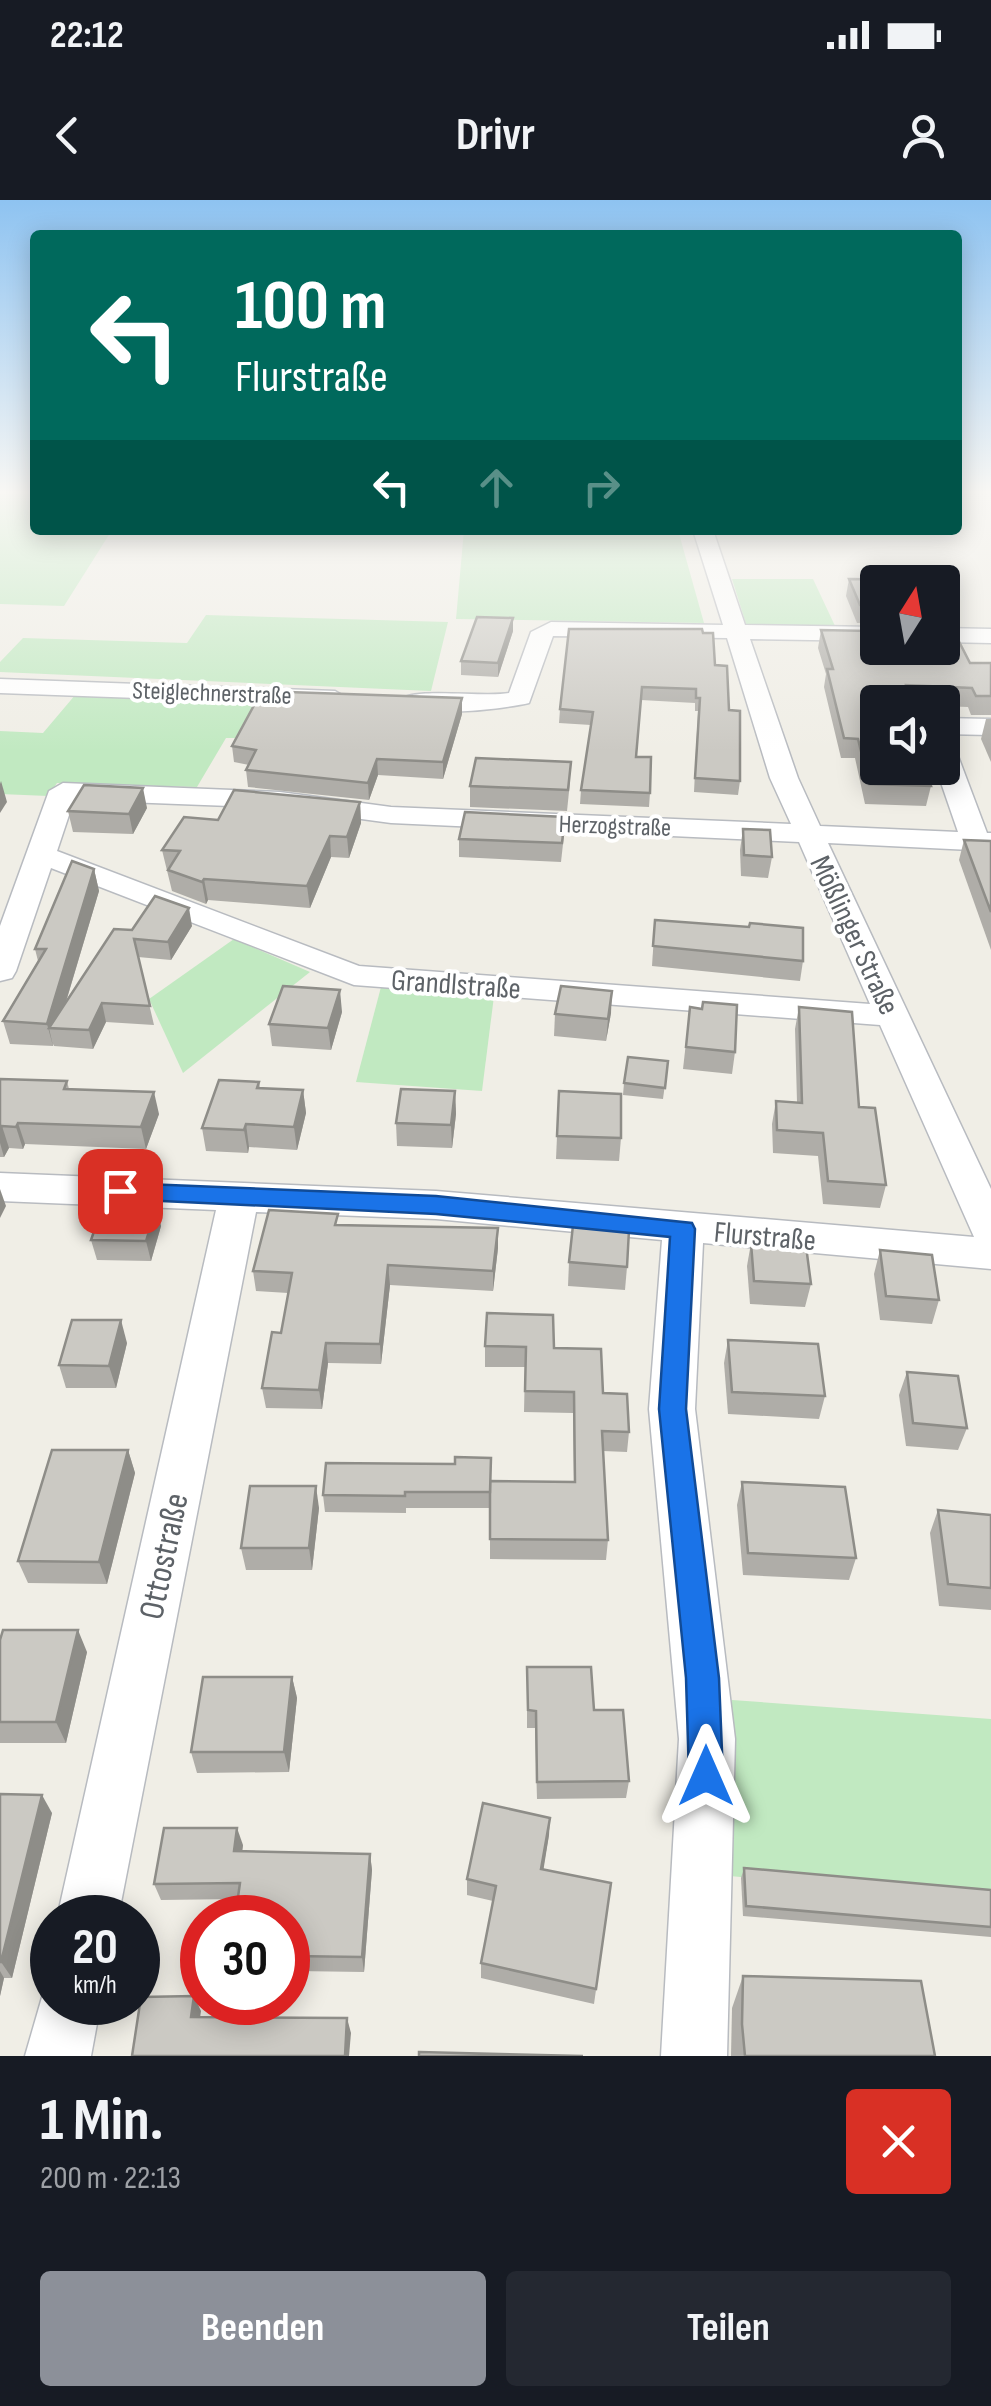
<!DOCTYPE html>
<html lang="de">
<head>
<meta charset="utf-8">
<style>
  body { margin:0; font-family:"Sofia Sans Condensed",sans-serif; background:#242831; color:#f1f3f6; height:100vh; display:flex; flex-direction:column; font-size:38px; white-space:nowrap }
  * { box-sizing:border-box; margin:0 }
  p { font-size:32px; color:#9ea1a6 }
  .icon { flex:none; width:55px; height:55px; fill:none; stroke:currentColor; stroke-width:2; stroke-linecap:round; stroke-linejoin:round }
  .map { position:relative; height:1856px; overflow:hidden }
  .sheet { display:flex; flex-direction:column; background:#171b24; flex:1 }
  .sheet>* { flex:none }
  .top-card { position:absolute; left:30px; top:30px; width:932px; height:305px; border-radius:10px; box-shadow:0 5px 25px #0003; background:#00695c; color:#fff; overflow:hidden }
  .needle { width:65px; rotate:11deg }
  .buttons { position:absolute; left:860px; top:365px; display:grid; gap:20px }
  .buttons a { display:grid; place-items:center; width:100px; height:100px; border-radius:10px; background:#171b24; box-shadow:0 5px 25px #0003; font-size:50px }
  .speed { position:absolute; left:30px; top:1695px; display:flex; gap:20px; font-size:50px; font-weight:700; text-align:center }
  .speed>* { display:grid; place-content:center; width:130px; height:130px; border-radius:50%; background:#171b24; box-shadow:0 5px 25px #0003; line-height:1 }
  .speed small { font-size:25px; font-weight:400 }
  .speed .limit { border:15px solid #d22; background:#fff; color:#111 }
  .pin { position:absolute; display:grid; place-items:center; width:85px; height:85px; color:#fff; margin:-42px; border-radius:20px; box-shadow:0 5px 15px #0006 }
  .me { position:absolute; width:110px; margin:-55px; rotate:0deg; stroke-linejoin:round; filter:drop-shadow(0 0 8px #0008) }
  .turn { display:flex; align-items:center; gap:35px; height:210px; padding:0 40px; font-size:45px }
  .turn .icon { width:130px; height:130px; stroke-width:2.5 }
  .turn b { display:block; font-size:70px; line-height:85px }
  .lanes { display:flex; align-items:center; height:95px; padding:0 40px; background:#0003; justify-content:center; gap:50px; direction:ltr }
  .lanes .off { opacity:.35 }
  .round { display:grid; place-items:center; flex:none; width:105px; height:105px; border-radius:10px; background:#242831 }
  .overview { display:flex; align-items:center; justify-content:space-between; height:170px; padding:0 40px }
  h1 { font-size:60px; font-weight:700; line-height:75px }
  .button { display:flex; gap:20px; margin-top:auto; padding:20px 40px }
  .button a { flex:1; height:115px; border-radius:10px; background:#8c9099; color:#fff; font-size:40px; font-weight:700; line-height:115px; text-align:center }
  .button a+a { background:#242831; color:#f1f3f6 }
  .status { display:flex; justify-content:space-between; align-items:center; height:70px; padding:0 50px; background:#171b24; direction:ltr }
  .status svg { height:28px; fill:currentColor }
  header { display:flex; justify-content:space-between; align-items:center; height:130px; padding:0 40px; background:#171b24; font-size:45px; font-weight:700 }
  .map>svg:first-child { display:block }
  .green { fill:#c1e9c1 }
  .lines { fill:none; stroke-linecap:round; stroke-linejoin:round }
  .minor-casing { stroke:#b8bbc0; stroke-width:3 }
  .minor { fill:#fff; fill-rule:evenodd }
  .wall { fill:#afada8 }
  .shaded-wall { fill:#8e8d88 }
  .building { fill:#cbc9c3; stroke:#8e8d88; stroke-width:2.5 }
  .route { fill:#1a73e8; stroke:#114b97; stroke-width:2.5 }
  .labels { text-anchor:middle; stroke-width:8; stroke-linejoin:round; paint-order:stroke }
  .far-street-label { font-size:25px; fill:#5d6267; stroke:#fff }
  .street-label { font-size:30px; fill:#5d6267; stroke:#fff }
  .near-street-label { font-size:35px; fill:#5d6267; stroke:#fff }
</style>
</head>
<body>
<div class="status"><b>22:12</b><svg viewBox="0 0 49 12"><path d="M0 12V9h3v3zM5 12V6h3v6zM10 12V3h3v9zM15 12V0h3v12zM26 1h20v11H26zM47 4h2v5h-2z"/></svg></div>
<header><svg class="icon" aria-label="back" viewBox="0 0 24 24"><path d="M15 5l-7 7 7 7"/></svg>Drivr<svg class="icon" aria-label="person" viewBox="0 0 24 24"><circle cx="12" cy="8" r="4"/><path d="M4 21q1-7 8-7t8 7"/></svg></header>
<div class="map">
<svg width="991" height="1856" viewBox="0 0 991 1856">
  <rect width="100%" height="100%" fill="#f0eee6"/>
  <g class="green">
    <polygon points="0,291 35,291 35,330 112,330 64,406 0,404"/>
    <polygon points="464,330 678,330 704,423 456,419"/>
    <polygon points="732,379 813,379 836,428 747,427"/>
    <polygon points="206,415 448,422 431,491 0,472 0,462 23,438 187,443"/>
    <polygon points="76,494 257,502 235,538 226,538 197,587 57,583 48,596 0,594 0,531 43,533"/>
    <polygon points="234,739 310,772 183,873 149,799"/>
    <polygon points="381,787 494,796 482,891 356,882"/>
    <polygon points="732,1500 991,1519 991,1700 730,1676"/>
  </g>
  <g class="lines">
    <g class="minor-casing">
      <g id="minor">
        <path d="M 693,330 L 713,330 L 745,425 L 878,427 L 878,441 L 750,439 L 798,578 L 820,626 L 958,632 L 936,568 L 942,568 L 942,540 L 955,548 L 987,633 L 991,633 L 991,651 L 828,643 L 991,989 L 991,1069 L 703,1043 L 695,1209 L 735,1539 L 727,1856 L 661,1856 L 679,1539 L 649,1209 L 662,1040 L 436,1019 L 256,1012 L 118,1718 L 57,1718 L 216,1010 L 0,1001 L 0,973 L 436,991 L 974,1037 L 880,825 L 354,785 L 51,668 L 16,771 L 12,778 L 0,781 L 0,726 L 49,591 L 63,583 L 280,592 L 391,607 L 791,624 L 770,578 L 727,438 L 553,436 L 529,503 C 504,509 415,520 398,501 C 412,486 484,498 509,493 L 531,432 L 551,422 L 723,425 ZM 74,600 L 280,608 L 391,623 L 799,642 L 870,804 L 359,766 L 57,651 Z"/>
        <polygon points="942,428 991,429 991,443 942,442"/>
        <polygon points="0,479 335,491 347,498 335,505 0,493"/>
        <polygon points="942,518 991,519 991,535 942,534"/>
        <polygon points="52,1777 52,1802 101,1802 91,1856 25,1856 47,1780"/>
      </g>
    </g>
    <use href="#minor" class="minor"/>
  </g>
  <g class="wall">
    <polygon points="849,379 878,382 878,423 857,423 846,396"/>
    <polygon points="513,418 513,431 498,477 461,475 461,461"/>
    <polygon points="869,427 943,427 970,463 991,463 991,515 971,515 968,507 942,506 942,502 878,502 931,586 926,606 865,604 855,558 841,558 824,487 826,474 818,448 821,430 868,431"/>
    <polygon points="703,433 715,465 729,510 740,581 738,595 694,592 698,511 695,511 695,503 641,500 636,557 650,593 649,607 580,604 581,590 591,525 559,523 560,509"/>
    <polygon points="462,514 443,579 378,575 369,600 248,587 246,570 249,565 234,562 232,546"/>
    <polygon points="986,519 991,519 991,562 981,539"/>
    <polygon points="570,582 567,611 470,607 470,586"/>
    <polygon points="360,602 361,623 349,658 331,657 310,708 208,700 206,704 172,691 162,650 218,620"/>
    <polygon points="147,608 133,634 73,632 68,611"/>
    <polygon points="743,629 772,657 768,678 741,676 740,650"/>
    <polygon points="564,635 561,662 459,657 459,639"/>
    <polygon points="964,640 991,641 991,750 959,660"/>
    <polygon points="94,669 99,691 66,802 132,730 192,726 171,760 138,757 154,825 106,822 93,849 54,846 54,844 53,846 10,844 3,821 38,761 35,749"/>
    <polygon points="655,720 803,761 800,781 652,766"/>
    <polygon points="690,807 735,852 732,874 683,869"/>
    <polygon points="799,807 859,907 886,985 880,1008 823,1004 818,956 773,953 772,924 776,901 797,902 795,829"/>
    <polygon points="342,812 331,850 272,846 269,824"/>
    <polygon points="611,813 606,841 554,836 555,814"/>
    <polygon points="668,861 663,899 623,895 624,883"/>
    <polygon points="0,879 67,881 69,889 159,914 146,949 25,944 23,949 9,948 4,957 0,957"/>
    <polygon points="259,882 260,888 303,890 306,913 297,950 249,947 248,953 206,951 202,928"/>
    <polygon points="455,891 456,914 452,948 397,946 396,923"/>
    <polygon points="559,891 621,938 619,961 556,959"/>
    <polygon points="339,1025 498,1028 498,1048 493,1091 390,1085 381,1164 328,1163 322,1209 266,1208 262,1188 281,1133 288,1093 256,1091 253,1071"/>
    <polygon points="161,1026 151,1061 97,1060 91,1040"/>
    <polygon points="751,1043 811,1084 805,1107 750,1104 747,1066"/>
    <polygon points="880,1050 939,1100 932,1124 880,1120 874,1074"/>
    <polygon points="569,1062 627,1067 625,1090 568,1086"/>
    <polygon points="728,1140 825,1196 819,1219 728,1214 724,1163"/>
    <polygon points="127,1143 116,1188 66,1188 59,1165"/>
    <polygon points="485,1146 554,1148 603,1193 629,1232 627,1252 603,1251 608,1340 606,1360 490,1359 490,1308 406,1308 406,1313 325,1312 323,1295 491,1281 574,1282 573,1213 524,1212 525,1167 485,1167"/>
    <polygon points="907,1172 967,1228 958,1250 906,1246 899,1195"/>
    <polygon points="128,1250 135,1273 107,1384 28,1383 18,1361"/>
    <polygon points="742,1282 856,1358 849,1380 743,1375 737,1305"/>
    <polygon points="319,1308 312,1370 246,1370 241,1348"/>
    <polygon points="938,1310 991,1315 991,1410 939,1406 930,1333"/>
    <polygon points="0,1440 87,1452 66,1543 0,1543"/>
    <polygon points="527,1467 594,1510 629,1581 626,1598 537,1599 535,1528 527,1528"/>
    <polygon points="292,1477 297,1498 289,1572 197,1573 191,1552"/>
    <polygon points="0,1594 52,1613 12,1778 4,1778 0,1796"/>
    <polygon points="549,1635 543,1669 611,1683 594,1804 481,1778 481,1763 493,1701 467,1695 467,1679"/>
    <polygon points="243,1645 242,1651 370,1654 372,1670 364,1772 296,1771 292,1756 294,1739 288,1739 288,1718 237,1699 161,1700 154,1684"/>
    <polygon points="744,1668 991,1690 991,1737 743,1716 741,1678"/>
    <polygon points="743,1776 935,1856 731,1856 732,1808"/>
  </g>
  <g class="shaded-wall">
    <polygon points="513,418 513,431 498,477 498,463"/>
    <polygon points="462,498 462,514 443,579 443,562"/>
    <polygon points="377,559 378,575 369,600 368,583"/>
    <polygon points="1,581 7,602 0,613 0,584"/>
    <polygon points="143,588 147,608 133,634 129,614"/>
    <polygon points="360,602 361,623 349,658 347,637"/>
    <polygon points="330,636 331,657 310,708 307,686"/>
    <polygon points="94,669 99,691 58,828 49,828 53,846 47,824"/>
    <polygon points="204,679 208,700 206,704 202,682"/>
    <polygon points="189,708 192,726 171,760 168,742"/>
    <polygon points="340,790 342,812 331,850 328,828"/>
    <polygon points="612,791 611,813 606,841 608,819"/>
    <polygon points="102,803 106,822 93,849 89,830"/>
    <polygon points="303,890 306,913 297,950 294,927"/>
    <polygon points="455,891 456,914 452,948 451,925"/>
    <polygon points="154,892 159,914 146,949 141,927"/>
    <polygon points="18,923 25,944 23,949 16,927"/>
    <polygon points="246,924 249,947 248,953 244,930"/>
    <polygon points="2,926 9,948 4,957 0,943 0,930"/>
    <polygon points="0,989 6,1006 0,1018"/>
    <polygon points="157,1006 161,1026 151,1061 146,1041"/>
    <polygon points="498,1028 498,1048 493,1091 493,1071"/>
    <polygon points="388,1065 390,1085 381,1164 380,1144"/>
    <polygon points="121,1120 127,1143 116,1188 109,1166"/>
    <polygon points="326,1143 328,1163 322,1209 319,1190"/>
    <polygon points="128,1250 135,1273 107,1384 99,1362"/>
    <polygon points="316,1286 319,1308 312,1370 309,1348"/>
    <polygon points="78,1430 87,1452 66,1543 56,1522"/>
    <polygon points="292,1477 297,1498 289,1572 284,1552"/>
    <polygon points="42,1595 52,1613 12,1778 1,1762"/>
    <polygon points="550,1618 549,1635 541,1685 541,1669"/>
    <polygon points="237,1628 243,1645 240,1668 234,1651"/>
    <polygon points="370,1654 372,1670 364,1772 362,1757"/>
    <polygon points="0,1771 4,1778 0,1796"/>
    <polygon points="194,1796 201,1811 198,1832 191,1817"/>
    <polygon points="347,1818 351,1833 349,1856 345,1856"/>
  </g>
  <g class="building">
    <polygon points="849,379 928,380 929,382 878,382 878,406 860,405"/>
    <polygon points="942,409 943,427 952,428 970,463 991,463 991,496 976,496 972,488 906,485 910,502 878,502 878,568 925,568 931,586 869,584 858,539 844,538 827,469 833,469 821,430 870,431 869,427 878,426 878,448 942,448"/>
    <polygon points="477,417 513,418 498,463 461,461"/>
    <polygon points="569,429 702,429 703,433 713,433 715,465 727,466 729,510 740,511 740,581 695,578 700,498 696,498 696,489 642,487 636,557 651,557 650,593 581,590 593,512 560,509"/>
    <polygon points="288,492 462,498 443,562 377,559 368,583 246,570 256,550 232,546 258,498 284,499"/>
    <polygon points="476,558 571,562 568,590 470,586"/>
    <polygon points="84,585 143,588 129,614 68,611"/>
    <polygon points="234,590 360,602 347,637 330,636 307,686 204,679 202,682 168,670 180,651 162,650 184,617 218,620"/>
    <polygon points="465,612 565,617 562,643 459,639"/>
    <polygon points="743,629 770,630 772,657 744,655"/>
    <polygon points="964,640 991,641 991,712"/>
    <polygon points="72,661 94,669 47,824 3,821 46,749 35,749"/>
    <polygon points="155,696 189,708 168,742 134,739 150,806 102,803 89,830 49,828 114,729 132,730"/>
    <polygon points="655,720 749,727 750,723 803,728 803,761 653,746"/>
    <polygon points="283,786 340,790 328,828 269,824"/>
    <polygon points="561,786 612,791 608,819 555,814"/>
    <polygon points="703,802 737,805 735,852 686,847 690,807 702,809"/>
    <polygon points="799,807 852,812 859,907 875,908 886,985 828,981 823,933 777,930 776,901 802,903"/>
    <polygon points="628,857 668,861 665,888 624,883"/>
    <polygon points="0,879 67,881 64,889 154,892 141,927 18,923 16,927 2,926 0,930"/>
    <polygon points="219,880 259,882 257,888 303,890 294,927 246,924 244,930 202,928"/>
    <polygon points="401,889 455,891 451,925 396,923"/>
    <polygon points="559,891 621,894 621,938 557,936"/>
    <polygon points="103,1005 157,1006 146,1041 91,1040"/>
    <polygon points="269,1010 338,1014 335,1025 498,1028 493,1071 388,1065 380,1144 326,1143 319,1190 262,1188 272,1132 281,1133 292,1073 253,1071"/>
    <polygon points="573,1025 629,1030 627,1067 569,1062"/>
    <polygon points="751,1043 806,1046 811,1084 754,1081"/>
    <polygon points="880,1050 932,1055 939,1100 886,1096"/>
    <polygon points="487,1113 553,1115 554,1148 601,1149 603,1193 627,1194 629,1232 602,1231 608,1340 490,1339 490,1281 575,1282 574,1192 525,1191 526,1147 485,1146"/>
    <polygon points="72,1120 121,1120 109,1166 59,1165"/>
    <polygon points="728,1140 818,1144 825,1196 732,1192"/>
    <polygon points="907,1172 958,1176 967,1228 913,1223"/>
    <polygon points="52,1250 128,1250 99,1362 18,1361"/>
    <polygon points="455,1257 491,1258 490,1292 405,1292 405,1296 323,1295 326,1263 455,1264"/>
    <polygon points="742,1282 845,1287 856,1358 748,1353"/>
    <polygon points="250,1286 316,1286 309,1348 241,1348"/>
    <polygon points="938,1310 991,1315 991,1388 948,1384"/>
    <polygon points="3,1430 78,1430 56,1522 0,1522 0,1440"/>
    <polygon points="527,1467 591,1467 594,1510 623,1510 629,1581 537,1582 536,1511 528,1510"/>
    <polygon points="203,1477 292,1477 284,1552 191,1552"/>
    <polygon points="0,1594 42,1595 1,1762 0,1762"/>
    <polygon points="483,1603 550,1618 541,1669 611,1683 596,1789 481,1763 496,1686 467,1679"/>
    <polygon points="164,1628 237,1628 234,1651 370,1654 362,1757 292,1756 296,1724 288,1723 288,1718 235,1718 240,1683 154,1684"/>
    <polygon points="744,1668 991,1690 991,1727 746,1706"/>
    <polygon points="743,1776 921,1781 935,1856 745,1856 742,1824"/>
    <polygon points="194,1796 191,1817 347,1818 345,1856 132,1856 141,1797"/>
    <polygon points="419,1852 583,1856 419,1856"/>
  </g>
  <linearGradient id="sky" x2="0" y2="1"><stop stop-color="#8ec3f1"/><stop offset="0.53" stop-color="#f8f7f4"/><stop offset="1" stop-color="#f8f7f4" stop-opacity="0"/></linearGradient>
  <rect width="991" height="551" fill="url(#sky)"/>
  <polygon class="route" points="120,983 436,996 692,1023 695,1029 686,1209 719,1478 723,1576 718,1588 706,1593 694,1588 689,1576 686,1478 659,1209 670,1037 436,1014 120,999 108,991"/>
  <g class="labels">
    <g class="far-street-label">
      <text transform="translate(212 492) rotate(2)" y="9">Steiglechnerstraße</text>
      <text transform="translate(615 625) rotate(2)" y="9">Herzogstraße</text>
    </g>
    <g class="street-label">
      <text transform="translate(855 735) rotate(65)" y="10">Mößlinger Straße</text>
      <text transform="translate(456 784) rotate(4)" y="10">Grandlstraße</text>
      <text transform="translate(765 1036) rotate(5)" y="10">Flurstraße</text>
    </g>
    <g class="near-street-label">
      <text transform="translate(163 1356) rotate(-78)" y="12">Ottostraße</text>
    </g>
  </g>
</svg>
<div class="buttons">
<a><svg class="needle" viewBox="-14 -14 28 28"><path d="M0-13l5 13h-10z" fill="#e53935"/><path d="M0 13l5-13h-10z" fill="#9ea1a6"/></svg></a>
<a><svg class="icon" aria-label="sound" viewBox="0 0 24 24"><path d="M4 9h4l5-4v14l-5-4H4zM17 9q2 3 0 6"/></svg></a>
</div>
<div class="speed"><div>20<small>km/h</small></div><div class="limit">30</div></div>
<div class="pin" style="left:120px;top:991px;background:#d93025"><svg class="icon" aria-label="arrive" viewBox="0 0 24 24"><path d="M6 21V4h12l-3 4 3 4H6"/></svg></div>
<svg class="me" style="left:706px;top:1576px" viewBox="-20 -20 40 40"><path d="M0-17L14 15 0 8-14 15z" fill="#1a73e8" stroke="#fff" stroke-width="4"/></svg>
<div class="top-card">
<div class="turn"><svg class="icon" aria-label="left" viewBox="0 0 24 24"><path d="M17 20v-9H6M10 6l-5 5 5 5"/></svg><div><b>100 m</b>Flurstraße</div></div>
<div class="lanes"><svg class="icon" aria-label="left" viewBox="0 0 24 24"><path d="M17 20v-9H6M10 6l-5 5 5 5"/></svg><svg class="icon off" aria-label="ahead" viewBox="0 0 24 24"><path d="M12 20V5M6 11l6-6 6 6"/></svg><svg class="icon off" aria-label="right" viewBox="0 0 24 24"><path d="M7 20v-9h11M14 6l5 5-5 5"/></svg></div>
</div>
</div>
<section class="sheet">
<div class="overview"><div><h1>1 Min.</h1><p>200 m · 22:13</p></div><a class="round" style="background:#d93025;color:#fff"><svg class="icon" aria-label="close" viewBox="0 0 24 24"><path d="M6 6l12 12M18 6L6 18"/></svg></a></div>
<div class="button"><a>Beenden</a><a>Teilen</a></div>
</section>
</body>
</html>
